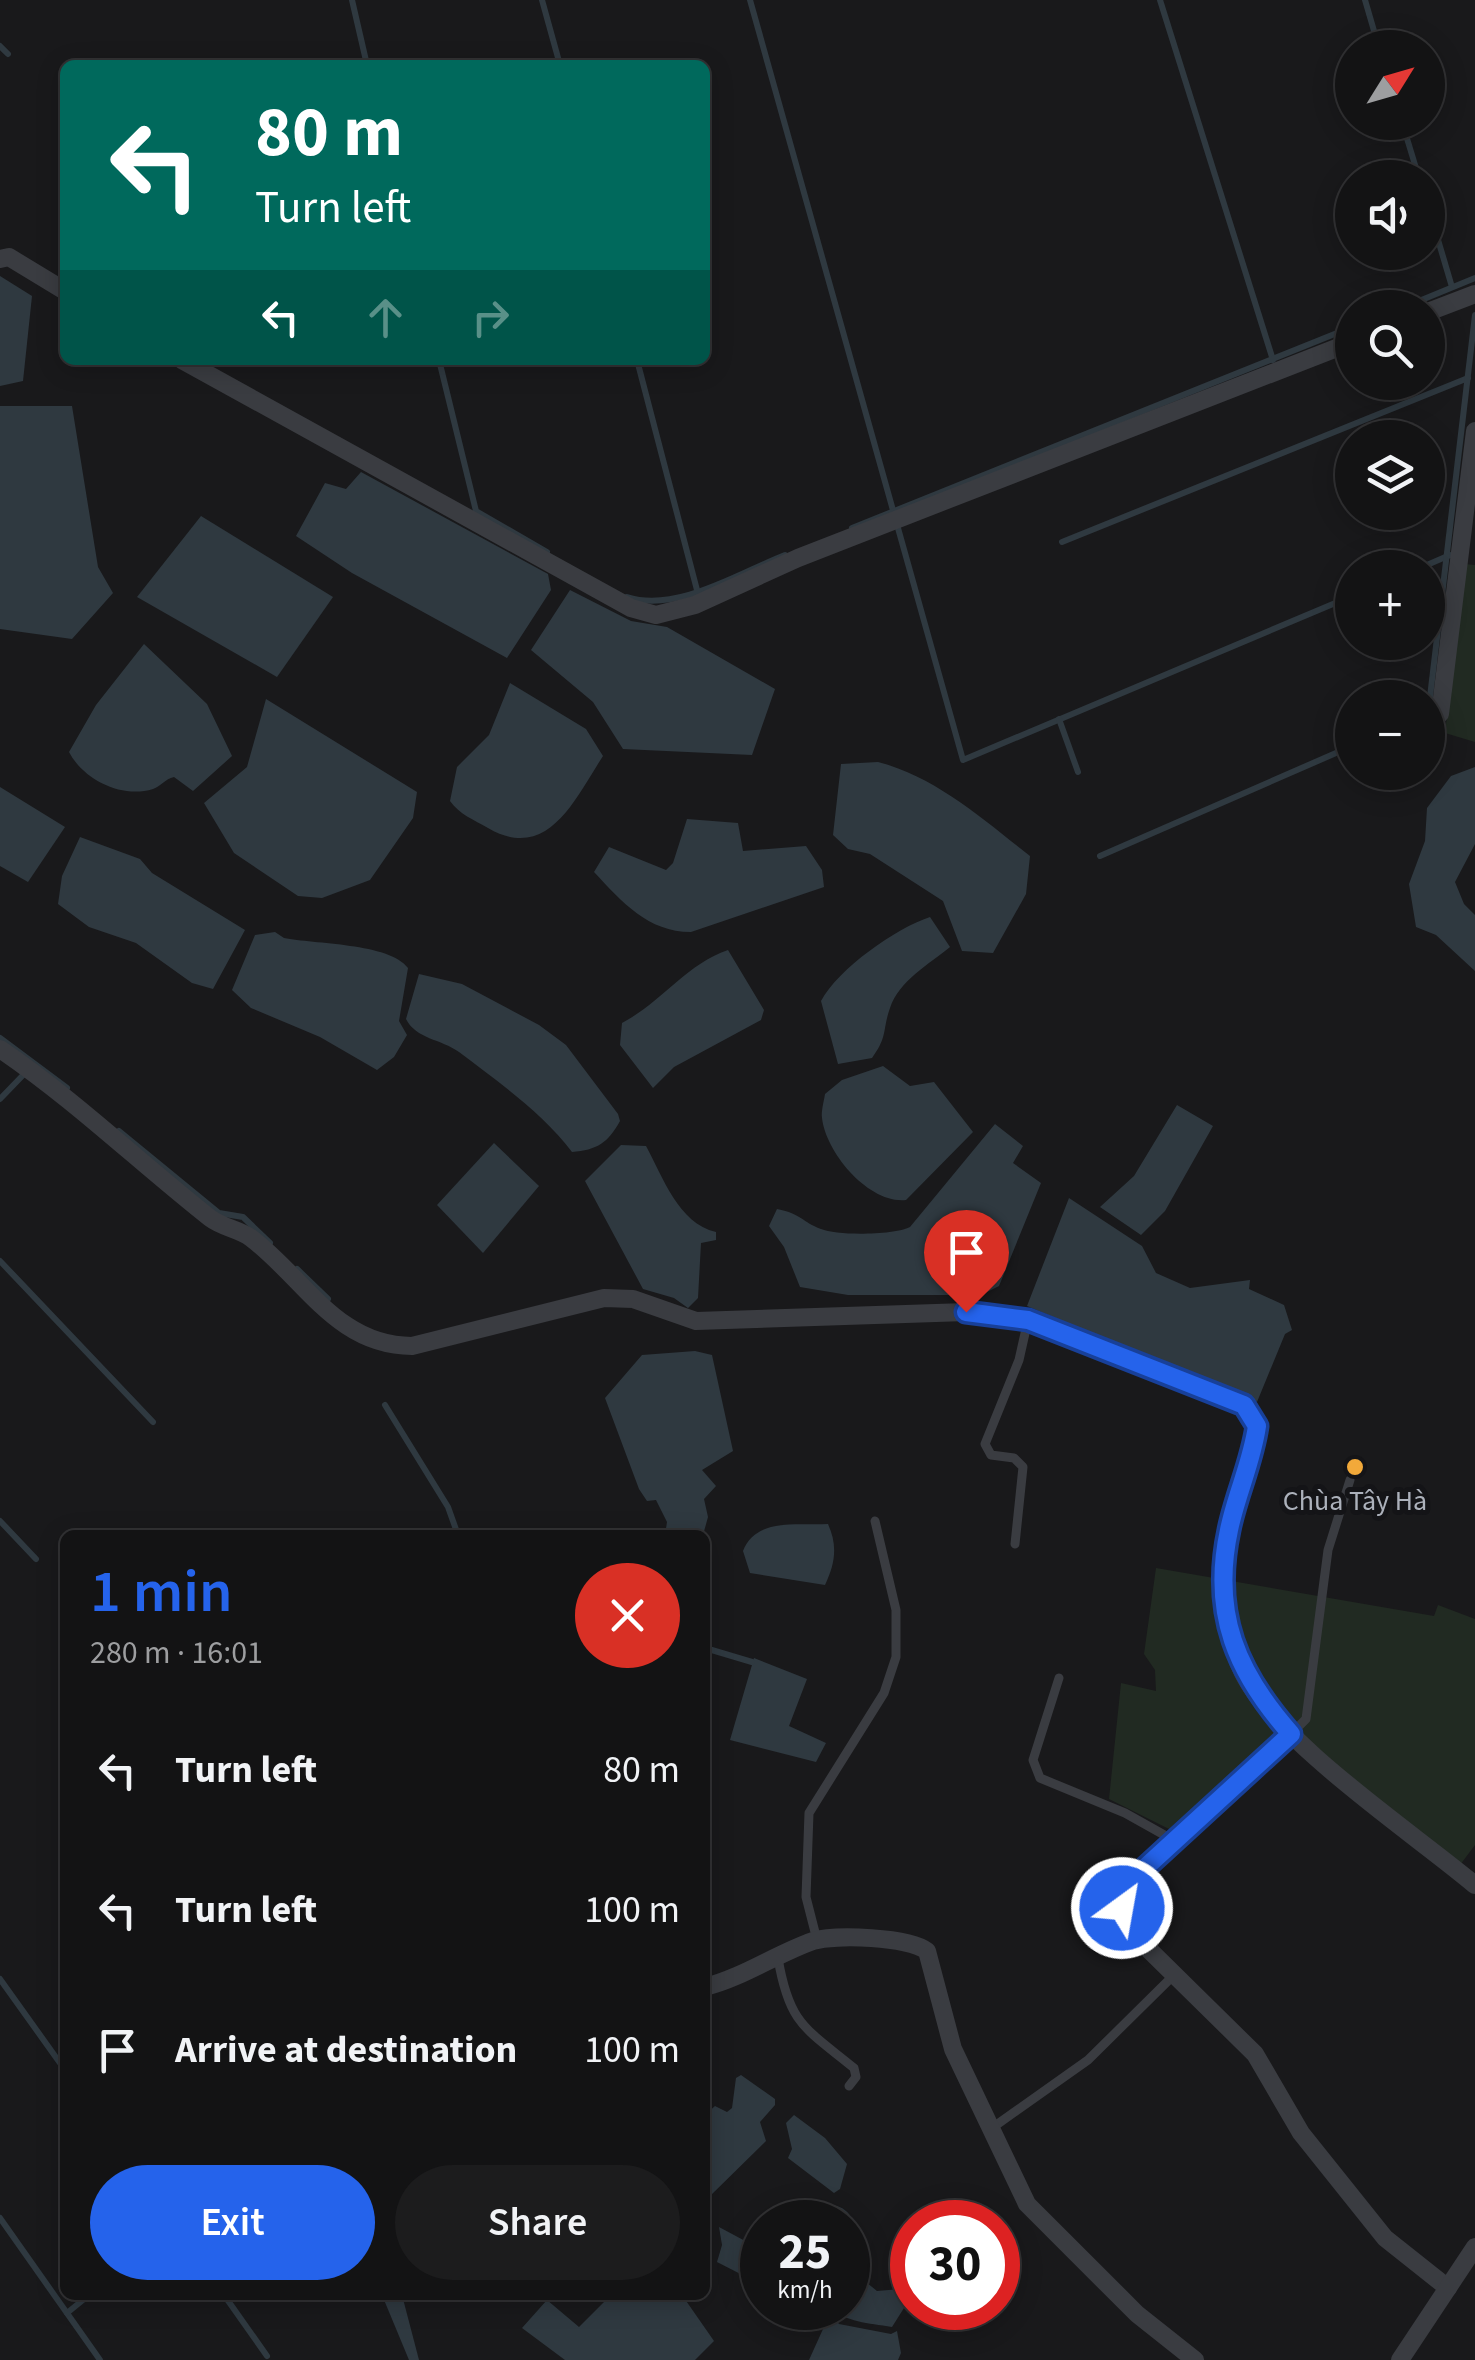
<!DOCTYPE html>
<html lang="en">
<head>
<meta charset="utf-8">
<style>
  body { margin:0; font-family:"Source Sans 3",sans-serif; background:#1c1c1d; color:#f1f3f6; height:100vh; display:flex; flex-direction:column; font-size:38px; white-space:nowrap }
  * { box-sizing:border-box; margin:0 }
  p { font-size:32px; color:#9d9ea0 }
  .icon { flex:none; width:55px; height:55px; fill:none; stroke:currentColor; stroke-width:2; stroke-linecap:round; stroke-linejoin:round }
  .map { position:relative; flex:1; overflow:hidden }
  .side { position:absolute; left:60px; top:1530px; width:650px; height:770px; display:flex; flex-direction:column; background:#131314; border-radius:15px; box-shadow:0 5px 25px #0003,0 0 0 2px #323234 }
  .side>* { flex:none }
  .top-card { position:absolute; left:60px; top:60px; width:650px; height:305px; border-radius:15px; box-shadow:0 5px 25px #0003,0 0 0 2px #323234; background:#00695c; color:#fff; overflow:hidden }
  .needle { width:65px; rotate:53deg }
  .fabs { position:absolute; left:1335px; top:30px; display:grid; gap:20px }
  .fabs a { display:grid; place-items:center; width:110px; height:110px; border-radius:50%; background:#131314; box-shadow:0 5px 25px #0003,0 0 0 2px #323234; font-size:50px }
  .speed { position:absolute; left:740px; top:2200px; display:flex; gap:20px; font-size:50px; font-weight:700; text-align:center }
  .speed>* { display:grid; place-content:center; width:130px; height:130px; border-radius:50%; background:#131314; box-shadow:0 5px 25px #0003,0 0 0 2px #323234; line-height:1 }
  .speed small { font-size:25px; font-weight:400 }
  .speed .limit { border:15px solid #d22; background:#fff; color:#111 }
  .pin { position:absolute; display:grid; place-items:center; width:85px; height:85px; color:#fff; margin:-102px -42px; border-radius:50% 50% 50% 0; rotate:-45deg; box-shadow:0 0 10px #0007 }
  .pin .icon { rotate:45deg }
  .me { position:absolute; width:110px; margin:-55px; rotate:32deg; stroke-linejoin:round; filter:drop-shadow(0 0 8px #0008) }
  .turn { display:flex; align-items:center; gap:35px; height:210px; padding:0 30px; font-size:45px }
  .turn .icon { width:130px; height:130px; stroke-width:2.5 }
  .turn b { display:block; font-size:70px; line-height:85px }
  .lanes { display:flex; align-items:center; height:95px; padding:0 30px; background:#0003; justify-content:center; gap:50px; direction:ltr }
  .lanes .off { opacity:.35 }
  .round { display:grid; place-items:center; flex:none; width:105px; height:105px; border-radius:52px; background:#1c1c1d }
  .overview { display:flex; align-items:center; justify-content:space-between; height:170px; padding:0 30px }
  h1 { font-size:60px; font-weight:600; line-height:75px; color:#2563eb }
  .primary-button { display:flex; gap:20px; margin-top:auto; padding:20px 30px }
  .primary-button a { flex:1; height:115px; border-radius:60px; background:#2563eb; color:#fff; font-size:40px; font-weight:600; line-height:115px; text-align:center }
  .primary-button a+a { background:#1c1c1d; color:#f1f3f6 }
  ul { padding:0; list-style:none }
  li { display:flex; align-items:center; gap:30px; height:140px; padding:0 30px }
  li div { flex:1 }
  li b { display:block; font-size:38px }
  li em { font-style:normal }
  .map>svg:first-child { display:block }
  .green { fill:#212a22 }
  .water { fill:#2f3940 }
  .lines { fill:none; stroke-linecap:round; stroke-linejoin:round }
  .stream { stroke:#2f3940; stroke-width:6 }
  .lane { stroke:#3a3c41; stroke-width:9 }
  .street { stroke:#3a3c41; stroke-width:18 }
  .route-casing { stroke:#184099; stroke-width:25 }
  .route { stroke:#2563eb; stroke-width:18 }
  .poi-dot { fill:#f2a93a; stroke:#141417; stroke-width:4 }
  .labels { text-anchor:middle; stroke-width:10; stroke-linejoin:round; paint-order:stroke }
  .poi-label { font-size:28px; fill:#acb1bb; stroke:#141417 }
</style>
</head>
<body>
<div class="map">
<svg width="1475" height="2360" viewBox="0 0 1475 2360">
  <rect width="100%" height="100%" fill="#19191b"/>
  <g class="green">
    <polygon points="1464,564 1475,565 1475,742 1445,733"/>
    <polygon points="1156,1568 1434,1616 1438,1605 1475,1619 1475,1845 1460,1865 1301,1736 1173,1831 1109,1799 1121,1683 1156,1691 1155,1670 1144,1654"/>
  </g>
  <g class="water">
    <polygon points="0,276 32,296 23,381 0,386"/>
    <polygon points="0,406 72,406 98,567 113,593 72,639 0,629"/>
    <polygon points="361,472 548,574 551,590 507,658 352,573 296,536 325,483 346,489"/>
    <polygon points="201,516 333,597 277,677 137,597"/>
    <polygon points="570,590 631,621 667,627 775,689 752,755 623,749 593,702 531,650"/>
    <path d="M 144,644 L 207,704 L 232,756 L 193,791 L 174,777 C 165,779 161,786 153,789 C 121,799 83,779 69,752 L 96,705 Z"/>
    <path d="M 510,683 L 586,729 L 603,756 C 575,799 548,863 488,828 C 474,820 459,814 450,801 L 457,767 L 489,735 Z"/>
    <polygon points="266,699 417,792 413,818 370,880 322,898 298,896 234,853 204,803 247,767"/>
    <path d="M 878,762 C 936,777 984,820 1030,856 L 1026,894 L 993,953 L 962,951 L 943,901 L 870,854 L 848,849 L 833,835 L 841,764 Z"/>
    <polygon points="1475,767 1475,844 1455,882 1464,904 1475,915 1475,971 1436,935 1416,927 1409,884 1425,841 1427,808 1451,776"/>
    <polygon points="0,787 65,827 28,882 0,866"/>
    <path d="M 687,819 L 738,823 L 743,851 L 806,846 L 822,870 L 824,887 L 691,932 C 648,932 622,902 594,872 L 609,847 L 666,870 L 673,863 Z"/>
    <polygon points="80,837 140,859 152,873 245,930 213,989 192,983 136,943 89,927 58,904 62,876"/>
    <path d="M 930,917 L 950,947 C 929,964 899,981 890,1008 C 882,1031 888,1036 872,1058 L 838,1064 L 821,1001 C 838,969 896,928 930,917 Z"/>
    <path d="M 275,932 L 284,938 C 313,944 390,943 408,968 L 399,1021 L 407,1035 L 394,1057 L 377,1070 L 320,1037 L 251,1008 L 232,990 L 255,935 Z"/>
    <path d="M 728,950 L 764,1010 L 761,1020 L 674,1067 L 653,1088 L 620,1045 L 622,1023 C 662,1002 685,965 728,950 Z"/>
    <path d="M 419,974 L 462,984 L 539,1025 L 566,1045 L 618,1114 L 620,1121 C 608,1143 597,1150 572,1152 C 543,1113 497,1081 459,1052 C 441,1039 416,1039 406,1019 Z"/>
    <path d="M 883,1066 L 910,1086 L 934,1082 L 973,1132 L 906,1200 C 869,1204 826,1153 822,1118 C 821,1111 824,1101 825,1094 L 842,1080 Z"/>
    <polygon points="1177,1105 1213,1126 1165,1211 1141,1235 1100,1207 1134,1176"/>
    <path d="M 995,1124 L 1023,1146 L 1013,1163 L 1041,1183 L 999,1286 L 981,1295 L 848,1295 L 800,1287 L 784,1247 L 769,1226 L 777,1209 C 802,1214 802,1222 821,1229 C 837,1236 895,1235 910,1227 Z"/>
    <polygon points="494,1143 539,1186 483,1253 437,1205"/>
    <path d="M 621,1145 L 646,1146 C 663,1177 678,1223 716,1232 L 716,1240 L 701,1243 L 698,1298 L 688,1308 L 674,1298 L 643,1289 L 585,1181 Z"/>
    <polygon points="1069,1198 1142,1246 1156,1273 1190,1288 1250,1280 1249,1289 1284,1305 1292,1330 1285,1334 1257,1402 1027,1306"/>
    <polygon points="695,1351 712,1355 733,1451 702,1470 716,1486 704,1499 708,1517 703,1535 665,1535 667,1522 656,1500 647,1501 639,1489 605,1398 642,1355"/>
    <path d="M 828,1524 C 838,1546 835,1564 825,1585 L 750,1573 L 743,1551 C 756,1517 798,1526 828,1524 Z"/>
    <polygon points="754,1658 807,1679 789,1726 826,1743 816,1762 730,1740"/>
    <polygon points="741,2075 775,2099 775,2105 760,2122 766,2141 709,2197 705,2193 705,2115 715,2106 727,2112 732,2108 736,2078"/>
    <polygon points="794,2115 825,2138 847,2164 840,2189 834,2193 788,2158 792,2149 786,2123"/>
    <path d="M 832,2205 C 864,2209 857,2254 861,2278 L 877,2291 L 912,2288 L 912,2307 L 904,2308 L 892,2327 C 868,2323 846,2322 830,2308 L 848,2308 L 848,2222 L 830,2222 Z"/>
    <polygon points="719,2227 762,2250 762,2285 717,2262 722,2245"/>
    <polygon points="382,2295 402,2295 419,2360 409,2360"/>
    <polygon points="611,2295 682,2295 714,2341 695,2360 565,2360 522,2328 547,2300 579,2327"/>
    <polygon points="834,2317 839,2324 891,2334 897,2331 901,2353 898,2360 809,2360 828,2318"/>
  </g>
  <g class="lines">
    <g class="stream">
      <polyline points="352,0 367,65"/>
      <polyline points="542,0 560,65"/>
      <polyline points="750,0 963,760 1352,596"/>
      <polyline points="1160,0 1273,360"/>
      <polyline points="1365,0 1379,48"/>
      <polyline points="0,46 8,54"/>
      <polyline points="1402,122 1419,178"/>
      <polyline points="1428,206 1452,287"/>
      <polyline points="1402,308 1475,278"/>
      <polyline points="439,360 476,511 547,552"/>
      <polyline points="637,360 697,590"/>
      <polyline points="852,528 1352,327"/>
      <polyline points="1062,542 1468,378"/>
      <polyline points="1420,568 1450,555"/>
      <path d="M 627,597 C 677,613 739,573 785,555"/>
      <polyline points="1428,714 1475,315"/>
      <polyline points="1059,719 1078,772"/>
      <polyline points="1100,856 1352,746"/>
      <polyline points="0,1038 67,1088"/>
      <polyline points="0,1099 27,1071"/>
      <polyline points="119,1131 219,1213 243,1217 270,1243"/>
      <polyline points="0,1261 153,1422"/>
      <polyline points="297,1269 328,1299"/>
      <polyline points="385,1405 448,1507 458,1535"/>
      <polyline points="0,1521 36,1559"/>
      <polyline points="705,1648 752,1662"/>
      <polyline points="0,1979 65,2070"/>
      <polyline points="0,2218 100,2360"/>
      <polyline points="224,2295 267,2356"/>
      <polyline points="67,2313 89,2295"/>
    </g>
    <g class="lane">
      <polyline points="1015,1544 1023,1467 1014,1458 991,1455 985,1444 1019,1360 1028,1320"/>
      <polyline points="1059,1678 1033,1760 1040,1778 1125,1813 1175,1841"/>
      <polyline points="1291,1734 1306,1719 1328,1550 1350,1480"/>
      <polyline points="817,1940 806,1897 809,1813 884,1693 896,1657 896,1610 875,1521"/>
      <path d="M 778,1958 C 789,2024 805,2028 854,2068 L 856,2077 L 849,2086"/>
      <polyline points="992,2128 1088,2060 1175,1974"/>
    </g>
    <g class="street">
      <polyline points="0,259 9,257 65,291"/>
      <polyline points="1428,312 1475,294"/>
      <polyline points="182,360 631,608 656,615 695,605 798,558 1352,342"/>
      <polyline points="1440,714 1475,431"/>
      <path d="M 0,1049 C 75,1100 139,1162 210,1218 C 223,1228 239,1229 251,1238 C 305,1279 337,1346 412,1346 L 604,1298 L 633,1299 L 696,1321 L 966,1312 L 1028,1320 L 1243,1405 L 1257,1426 C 1251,1464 1232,1499 1227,1537 C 1222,1582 1223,1632 1243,1673 C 1278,1743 1412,1832 1475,1885"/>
      <polyline points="1291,1734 1126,1886 1122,1913 1131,1932 1255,2054 1301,2133 1385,2238 1448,2288"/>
      <path d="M 705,1987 C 744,1977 776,1954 813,1941 C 835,1934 909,1937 927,1951 L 953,2049 L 1027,2204 L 1137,2314 L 1195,2360"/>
      <polyline points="1400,2360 1475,2247"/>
    </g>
  </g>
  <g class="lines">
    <g class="route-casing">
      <path id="route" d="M 966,1312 L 1028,1320 L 1244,1405 L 1257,1426 C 1252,1462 1236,1495 1229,1530 C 1211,1614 1237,1673 1291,1734 L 1135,1877 L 1123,1891 L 1122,1908"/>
    </g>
    <use href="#route" class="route"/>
  </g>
  <circle class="poi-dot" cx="1355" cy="1467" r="10"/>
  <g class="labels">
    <g class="poi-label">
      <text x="1355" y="1510">Chùa Tây Hà</text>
    </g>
  </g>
</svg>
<div class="fabs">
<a><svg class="needle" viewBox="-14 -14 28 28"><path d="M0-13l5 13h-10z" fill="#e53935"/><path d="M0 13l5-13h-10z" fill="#9d9ea0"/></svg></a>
<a><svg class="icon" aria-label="sound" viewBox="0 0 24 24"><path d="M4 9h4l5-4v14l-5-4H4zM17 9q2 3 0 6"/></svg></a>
<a><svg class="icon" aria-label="search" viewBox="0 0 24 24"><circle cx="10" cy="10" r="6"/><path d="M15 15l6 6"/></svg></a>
<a><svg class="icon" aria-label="layers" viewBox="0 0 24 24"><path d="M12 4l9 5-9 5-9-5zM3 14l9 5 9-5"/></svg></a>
<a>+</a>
<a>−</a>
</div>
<div class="speed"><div>25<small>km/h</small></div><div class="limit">30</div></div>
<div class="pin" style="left:966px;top:1312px;background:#d93025"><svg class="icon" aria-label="arrive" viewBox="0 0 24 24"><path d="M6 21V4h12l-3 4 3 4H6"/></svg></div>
<svg class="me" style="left:1122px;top:1908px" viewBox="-20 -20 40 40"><circle r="17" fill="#2563eb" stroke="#fff" stroke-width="3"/><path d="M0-11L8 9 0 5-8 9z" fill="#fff"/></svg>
<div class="top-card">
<div class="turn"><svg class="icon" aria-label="left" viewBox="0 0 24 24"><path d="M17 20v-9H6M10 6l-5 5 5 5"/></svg><div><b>80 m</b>Turn left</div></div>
<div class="lanes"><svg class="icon" aria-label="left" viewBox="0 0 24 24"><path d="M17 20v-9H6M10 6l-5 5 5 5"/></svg><svg class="icon off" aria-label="ahead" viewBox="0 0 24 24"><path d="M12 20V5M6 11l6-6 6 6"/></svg><svg class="icon off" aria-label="right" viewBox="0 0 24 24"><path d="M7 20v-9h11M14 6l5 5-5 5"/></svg></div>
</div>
<section class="side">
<div class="overview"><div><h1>1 min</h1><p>280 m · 16:01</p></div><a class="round" style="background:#d93025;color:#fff"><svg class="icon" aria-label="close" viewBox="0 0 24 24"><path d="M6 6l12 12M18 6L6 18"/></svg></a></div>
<ul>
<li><svg class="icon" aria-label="left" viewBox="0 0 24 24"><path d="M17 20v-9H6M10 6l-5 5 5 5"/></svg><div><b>Turn left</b></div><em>80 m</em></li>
<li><svg class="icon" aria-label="left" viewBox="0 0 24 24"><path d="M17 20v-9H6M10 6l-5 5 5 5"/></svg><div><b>Turn left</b></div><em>100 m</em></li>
<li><svg class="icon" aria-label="arrive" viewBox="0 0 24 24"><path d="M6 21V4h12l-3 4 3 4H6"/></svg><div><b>Arrive at destination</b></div><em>100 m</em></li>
</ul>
<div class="primary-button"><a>Exit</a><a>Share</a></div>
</section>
</div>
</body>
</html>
